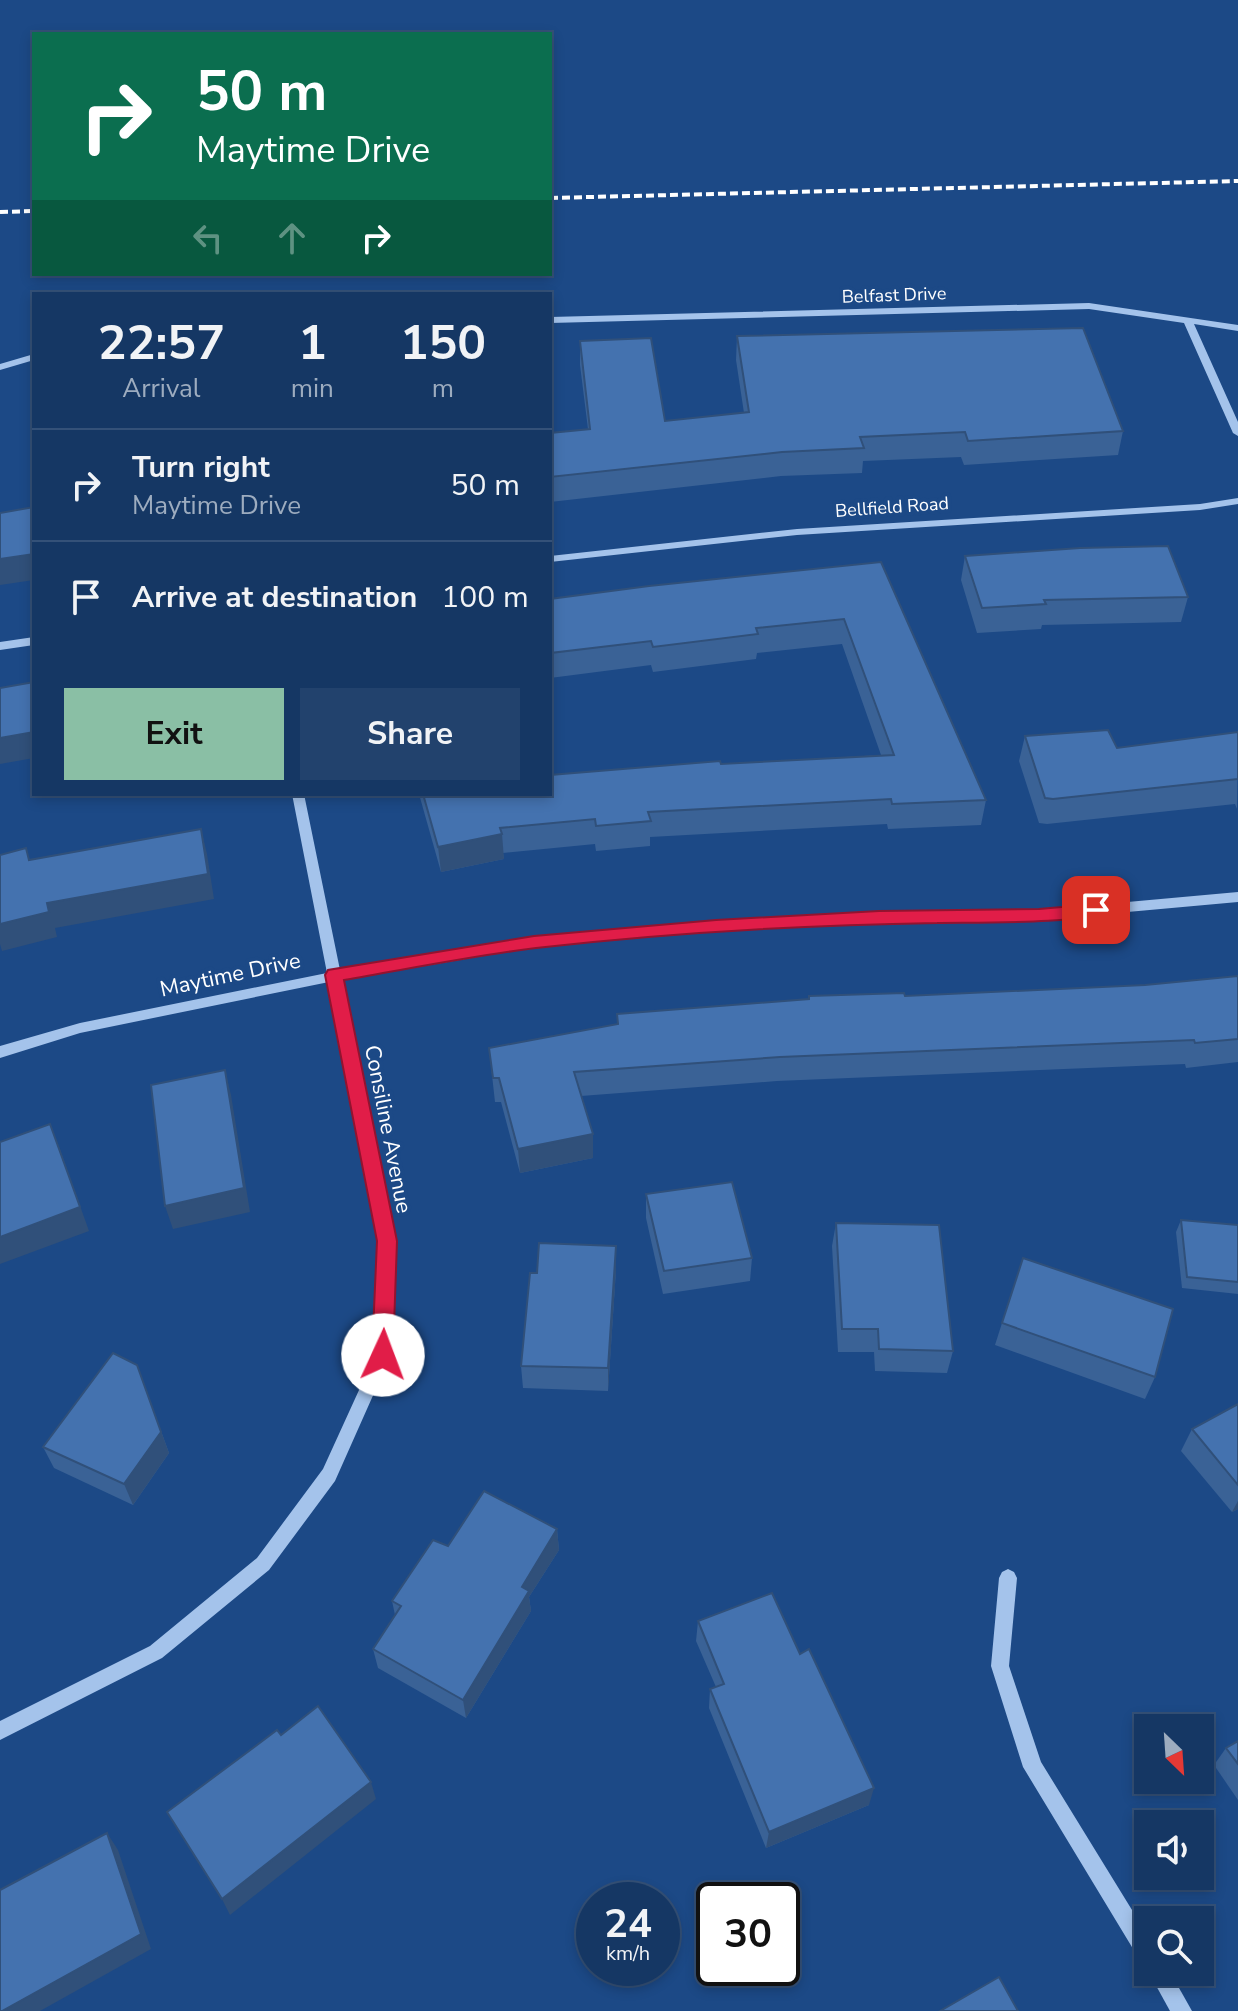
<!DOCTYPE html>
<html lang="en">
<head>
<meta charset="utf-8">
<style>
  body { margin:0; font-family:"Nunito Sans",sans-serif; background:#22426d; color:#f1f3f6; height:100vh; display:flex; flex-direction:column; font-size:30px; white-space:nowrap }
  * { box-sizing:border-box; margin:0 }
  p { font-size:26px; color:#9dacbf }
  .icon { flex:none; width:44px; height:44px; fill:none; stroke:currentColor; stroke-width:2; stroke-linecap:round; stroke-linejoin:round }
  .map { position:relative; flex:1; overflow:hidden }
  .drawer { position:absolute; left:32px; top:292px; width:520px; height:504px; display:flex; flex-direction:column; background:#153764; border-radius:0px; box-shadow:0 4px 12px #0003,0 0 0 2px #345178 }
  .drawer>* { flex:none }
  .top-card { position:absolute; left:32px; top:32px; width:520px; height:244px; border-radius:0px; box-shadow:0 4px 12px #0003,0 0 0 2px #345178; background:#0b6e4f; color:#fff; overflow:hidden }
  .needle { width:52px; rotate:155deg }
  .tools { position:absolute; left:1134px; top:1714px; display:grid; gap:16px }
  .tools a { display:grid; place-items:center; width:80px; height:80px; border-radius:0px; background:#153764; box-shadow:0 4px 12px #0003,0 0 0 2px #345178; font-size:40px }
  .speed { position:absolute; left:576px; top:1882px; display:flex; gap:16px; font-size:40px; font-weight:700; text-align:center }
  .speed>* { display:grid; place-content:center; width:104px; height:104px; border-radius:50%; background:#153764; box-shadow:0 4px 12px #0003,0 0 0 2px #345178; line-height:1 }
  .speed small { font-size:20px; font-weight:400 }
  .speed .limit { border:4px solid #111; border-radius:12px; background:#fff; color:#111 }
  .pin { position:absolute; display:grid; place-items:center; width:68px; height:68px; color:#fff; margin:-34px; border-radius:16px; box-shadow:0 4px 12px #0006 }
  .me { position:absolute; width:88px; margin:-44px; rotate:2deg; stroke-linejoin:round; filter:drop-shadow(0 0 6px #0008) }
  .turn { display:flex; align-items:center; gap:28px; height:168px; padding:0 32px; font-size:36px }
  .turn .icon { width:104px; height:104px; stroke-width:2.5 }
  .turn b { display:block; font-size:56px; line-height:68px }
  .lanes { display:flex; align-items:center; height:76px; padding:0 32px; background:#0003; justify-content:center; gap:40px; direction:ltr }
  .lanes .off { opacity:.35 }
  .eta { display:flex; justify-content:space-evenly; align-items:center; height:136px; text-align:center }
  .eta b { font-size:48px; font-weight:700; line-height:56px }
  .action { display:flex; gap:16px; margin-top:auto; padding:16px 32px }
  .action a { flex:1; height:92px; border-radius:0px; background:#8abfa5; color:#111; font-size:32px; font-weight:700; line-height:92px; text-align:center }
  .action a+a { background:#22426d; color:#f1f3f6 }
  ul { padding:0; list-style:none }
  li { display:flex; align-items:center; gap:24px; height:112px; padding:0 32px; border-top:2px solid #345178 }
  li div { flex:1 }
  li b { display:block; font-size:30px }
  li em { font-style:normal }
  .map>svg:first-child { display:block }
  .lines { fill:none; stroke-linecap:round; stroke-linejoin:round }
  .minor { fill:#a4c3eb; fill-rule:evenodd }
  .rail { stroke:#fff; stroke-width:4; stroke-dasharray:8 4; stroke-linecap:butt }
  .wall { fill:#3a6296 }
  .shaded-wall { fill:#30507a }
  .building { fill:#4472af; stroke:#30507a; stroke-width:2 }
  .route { fill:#e11d48; stroke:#92132f; stroke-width:2 }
  .labels { text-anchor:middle; stroke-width:8; stroke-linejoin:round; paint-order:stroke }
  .far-street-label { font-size:18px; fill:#fff; stroke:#1c4986 }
  .street-label { font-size:22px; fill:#fff; stroke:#1c4986 }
</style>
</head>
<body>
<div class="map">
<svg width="1238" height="2011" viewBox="0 0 1238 2011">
  <rect width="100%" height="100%" fill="#1c4986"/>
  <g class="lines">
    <g class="minor">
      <polygon points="1089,303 1238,325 1238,331 1194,324 1238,422 1238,436 1233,433 1184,323 1089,309 550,323 550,317"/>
      <polygon points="34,354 34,360 0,370 0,364"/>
      <polygon points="1238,498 1238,504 1200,510 797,535 550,562 550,556 797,529 1200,504"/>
      <polygon points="34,637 34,645 0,650 0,642"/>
      <polygon points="292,794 304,794 340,970 534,937 716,921 879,912 1039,910 1238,892 1238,902 1039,920 879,922 716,931 534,947 342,980 395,1241 391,1355 335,1481 269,1570 162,1658 0,1740 0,1721 150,1646 257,1558 323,1469 375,1355 379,1241 329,982 80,1033 0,1058 0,1046 80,1023 327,973"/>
      <polygon points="1008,1569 1014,1572 1017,1578 1009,1666 1041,1762 1148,1936 1148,1965 1141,1962 1023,1767 991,1666 999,1578 1002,1572"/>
      <polygon points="1148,1971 1170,1972 1192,2011 1170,2011"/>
    </g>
    <g class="rail">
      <polyline points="550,198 1238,181"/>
      <polyline points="0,212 34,211"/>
    </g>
  </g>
  <g class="wall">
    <polygon points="737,336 1123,431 1118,455 964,465 961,457 863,461 862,473 781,476 550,502 550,433 588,429 580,365 580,341 665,421 744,413 736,360"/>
    <polygon points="965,556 1188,597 1181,622 1042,625 1041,629 977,633 961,580"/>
    <polygon points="881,562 986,800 981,825 888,829 887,824 650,837 650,846 596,851 595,844 503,853 504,859 441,872 419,794 550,794 721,764 881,755 842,644 757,653 756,659 653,672 651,665 550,678 550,599"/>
    <polygon points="1238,732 1237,809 1235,804 1047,824 1039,823 1019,761 1025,736 1117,748"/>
    <polygon points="1238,976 1238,1062 1186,1068 1185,1064 777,1081 581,1096 593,1158 520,1173 501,1102 495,1102 489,1048 617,1025 617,1014 905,996 1145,985"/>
    <polygon points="646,1194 752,1258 750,1281 663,1294 646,1218"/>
    <polygon points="1181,1220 1238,1225 1238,1294 1182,1288 1176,1232"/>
    <polygon points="836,1223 953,1351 947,1373 875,1371 874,1352 838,1352 832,1246"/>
    <polygon points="616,1270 608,1391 523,1388 521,1366 537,1273"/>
    <polygon points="1002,1323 1155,1377 1145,1399 995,1345"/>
    <polygon points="145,1387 169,1453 133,1505 54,1468 43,1447"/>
    <polygon points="1238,1404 1238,1509 1232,1512 1181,1451 1192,1429"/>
    <polygon points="557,1529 559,1550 529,1597 531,1611 466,1718 378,1668 373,1649 395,1615 392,1601 448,1546"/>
    <polygon points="698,1621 869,1805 766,1848 709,1708 710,1689 716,1687 696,1641"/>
    <polygon points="1238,1741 1238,1800 1214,1765 1226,1748"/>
  </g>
  <g class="shaded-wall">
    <polygon points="34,554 34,580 0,585 0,559"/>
    <polygon points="34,732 34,758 0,764 0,738"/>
    <polygon points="201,829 207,854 214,899 55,928 57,937 2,951 0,944 0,924"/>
    <polygon points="502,834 504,859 441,872 438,847"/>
    <polygon points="225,1070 231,1095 250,1212 173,1229 165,1206"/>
    <polygon points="593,1134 593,1158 520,1173 518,1149"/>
    <polygon points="59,1147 89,1231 0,1264 0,1237"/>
    <polygon points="616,1246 616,1270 608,1391 608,1368"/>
    <polygon points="137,1365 169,1453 133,1505 124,1484"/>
    <polygon points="1238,1501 1238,1509 1232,1512"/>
    <polygon points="557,1529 559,1550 529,1597 531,1611 466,1718 463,1700 522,1587"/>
    <polygon points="371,1782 376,1799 230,1915 222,1899"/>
    <polygon points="874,1788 869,1805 766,1848 769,1832"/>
    <polygon points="107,1833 118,1850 151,1949 40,2011 2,2011"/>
  </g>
  <g class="building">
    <polygon points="1083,328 1123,431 968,441 965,432 860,437 864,448 782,452 550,477 550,433 590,429 580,341 651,338 665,421 749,412 737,336"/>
    <polygon points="34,507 34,554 0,559 0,513"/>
    <polygon points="1168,546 1188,597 1044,600 1046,604 982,608 965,556 1080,548"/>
    <polygon points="881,562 986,800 892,804 891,799 648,812 651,821 596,826 595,819 500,828 502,834 438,847 423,794 550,794 550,775 720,761 721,764 894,755 844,619 756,628 758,634 653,647 651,641 550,653 550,599 649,586"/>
    <polygon points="34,682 34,732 0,738 0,688"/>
    <polygon points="1108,730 1117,748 1238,732 1238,779 1053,799 1045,798 1025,736"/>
    <polygon points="201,829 208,874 47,903 49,912 0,924 0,855 26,848 29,860"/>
    <polygon points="1238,976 1238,1039 1195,1043 1194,1040 780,1057 574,1072 593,1134 518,1149 499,1078 493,1078 489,1048 618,1024 617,1014 809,999 809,996 904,993 905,996 1145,985"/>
    <polygon points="225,1070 244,1188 165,1206 151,1085"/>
    <polygon points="50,1124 80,1207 0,1237 0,1142"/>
    <polygon points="732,1182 752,1258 664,1271 646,1194"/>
    <polygon points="1181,1220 1238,1225 1238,1282 1187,1277"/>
    <polygon points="836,1223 939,1225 953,1351 879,1349 878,1329 842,1329"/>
    <polygon points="539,1243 616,1246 608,1368 521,1366 530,1273 537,1273"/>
    <polygon points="1023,1258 1173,1309 1155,1377 1002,1323"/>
    <polygon points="113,1353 137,1365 161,1432 124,1484 43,1447"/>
    <polygon points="1238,1404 1238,1485 1192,1429"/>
    <polygon points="484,1491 557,1529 522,1587 529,1591 463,1700 373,1649 401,1606 392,1601 433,1540 448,1546"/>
    <polygon points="772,1593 800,1654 809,1649 874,1788 769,1832 710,1689 724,1684 698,1621"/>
    <polygon points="318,1706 371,1782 222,1899 167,1812 277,1730 281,1735"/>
    <polygon points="1238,1741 1238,1764 1226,1748"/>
    <polygon points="107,1833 141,1934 2,2011 0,2011 0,1890"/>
    <polygon points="999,1977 1018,2011 940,2011"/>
  </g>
  <path class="route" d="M 1096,904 L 1105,910 C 1094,925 963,922 937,923 C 804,925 669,933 536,948 C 472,956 408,969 344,980 L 397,1241 L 393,1355 L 390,1361 L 383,1364 L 375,1361 L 372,1355 L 377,1241 L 325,975 L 328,970 L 534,936 L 716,920 L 879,911 L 1039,909 Z"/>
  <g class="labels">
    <g class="far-street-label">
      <text transform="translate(894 295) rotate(-2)" y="6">Belfast Drive</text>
      <text transform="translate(892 507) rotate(-4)" y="6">Bellfield Road</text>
    </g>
    <g class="street-label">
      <text transform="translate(230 974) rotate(-12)" y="8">Maytime Drive</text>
      <text transform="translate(389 1129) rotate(79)" y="8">Consiline Avenue</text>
    </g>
  </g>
</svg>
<div class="tools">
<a><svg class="needle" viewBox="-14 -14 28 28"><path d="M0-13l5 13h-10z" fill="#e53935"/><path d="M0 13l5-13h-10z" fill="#9dacbf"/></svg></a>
<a><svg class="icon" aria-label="sound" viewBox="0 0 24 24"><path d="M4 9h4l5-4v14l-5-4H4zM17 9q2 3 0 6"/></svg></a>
<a><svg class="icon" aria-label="search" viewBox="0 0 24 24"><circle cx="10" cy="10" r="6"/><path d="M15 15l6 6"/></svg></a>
</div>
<div class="speed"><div>24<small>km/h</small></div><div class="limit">30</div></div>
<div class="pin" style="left:1096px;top:910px;background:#d93025"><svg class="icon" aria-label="arrive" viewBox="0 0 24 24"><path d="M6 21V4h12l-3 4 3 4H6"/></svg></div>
<svg class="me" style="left:383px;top:1355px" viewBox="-20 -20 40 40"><circle r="19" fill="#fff"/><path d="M0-13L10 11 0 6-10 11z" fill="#e11d48"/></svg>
<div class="top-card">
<div class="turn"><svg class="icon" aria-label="right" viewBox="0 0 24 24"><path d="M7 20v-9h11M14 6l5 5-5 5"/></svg><div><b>50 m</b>Maytime Drive</div></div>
<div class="lanes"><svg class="icon off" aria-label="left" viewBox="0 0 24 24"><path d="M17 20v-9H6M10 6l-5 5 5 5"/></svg><svg class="icon off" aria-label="ahead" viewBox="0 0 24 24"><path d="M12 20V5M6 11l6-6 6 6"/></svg><svg class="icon" aria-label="right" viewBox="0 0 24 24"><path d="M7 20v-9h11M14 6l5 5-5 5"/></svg></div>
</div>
<section class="drawer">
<div class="eta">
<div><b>22:57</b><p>Arrival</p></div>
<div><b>1</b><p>min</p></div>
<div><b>150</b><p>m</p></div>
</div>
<ul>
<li><svg class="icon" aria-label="right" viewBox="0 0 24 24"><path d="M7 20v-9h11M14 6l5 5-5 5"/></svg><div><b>Turn right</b><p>Maytime Drive</p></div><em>50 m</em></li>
<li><svg class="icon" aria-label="arrive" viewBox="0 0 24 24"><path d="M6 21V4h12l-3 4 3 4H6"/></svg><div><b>Arrive at destination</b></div><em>100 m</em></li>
</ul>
<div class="action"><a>Exit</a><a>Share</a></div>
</section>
</div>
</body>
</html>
